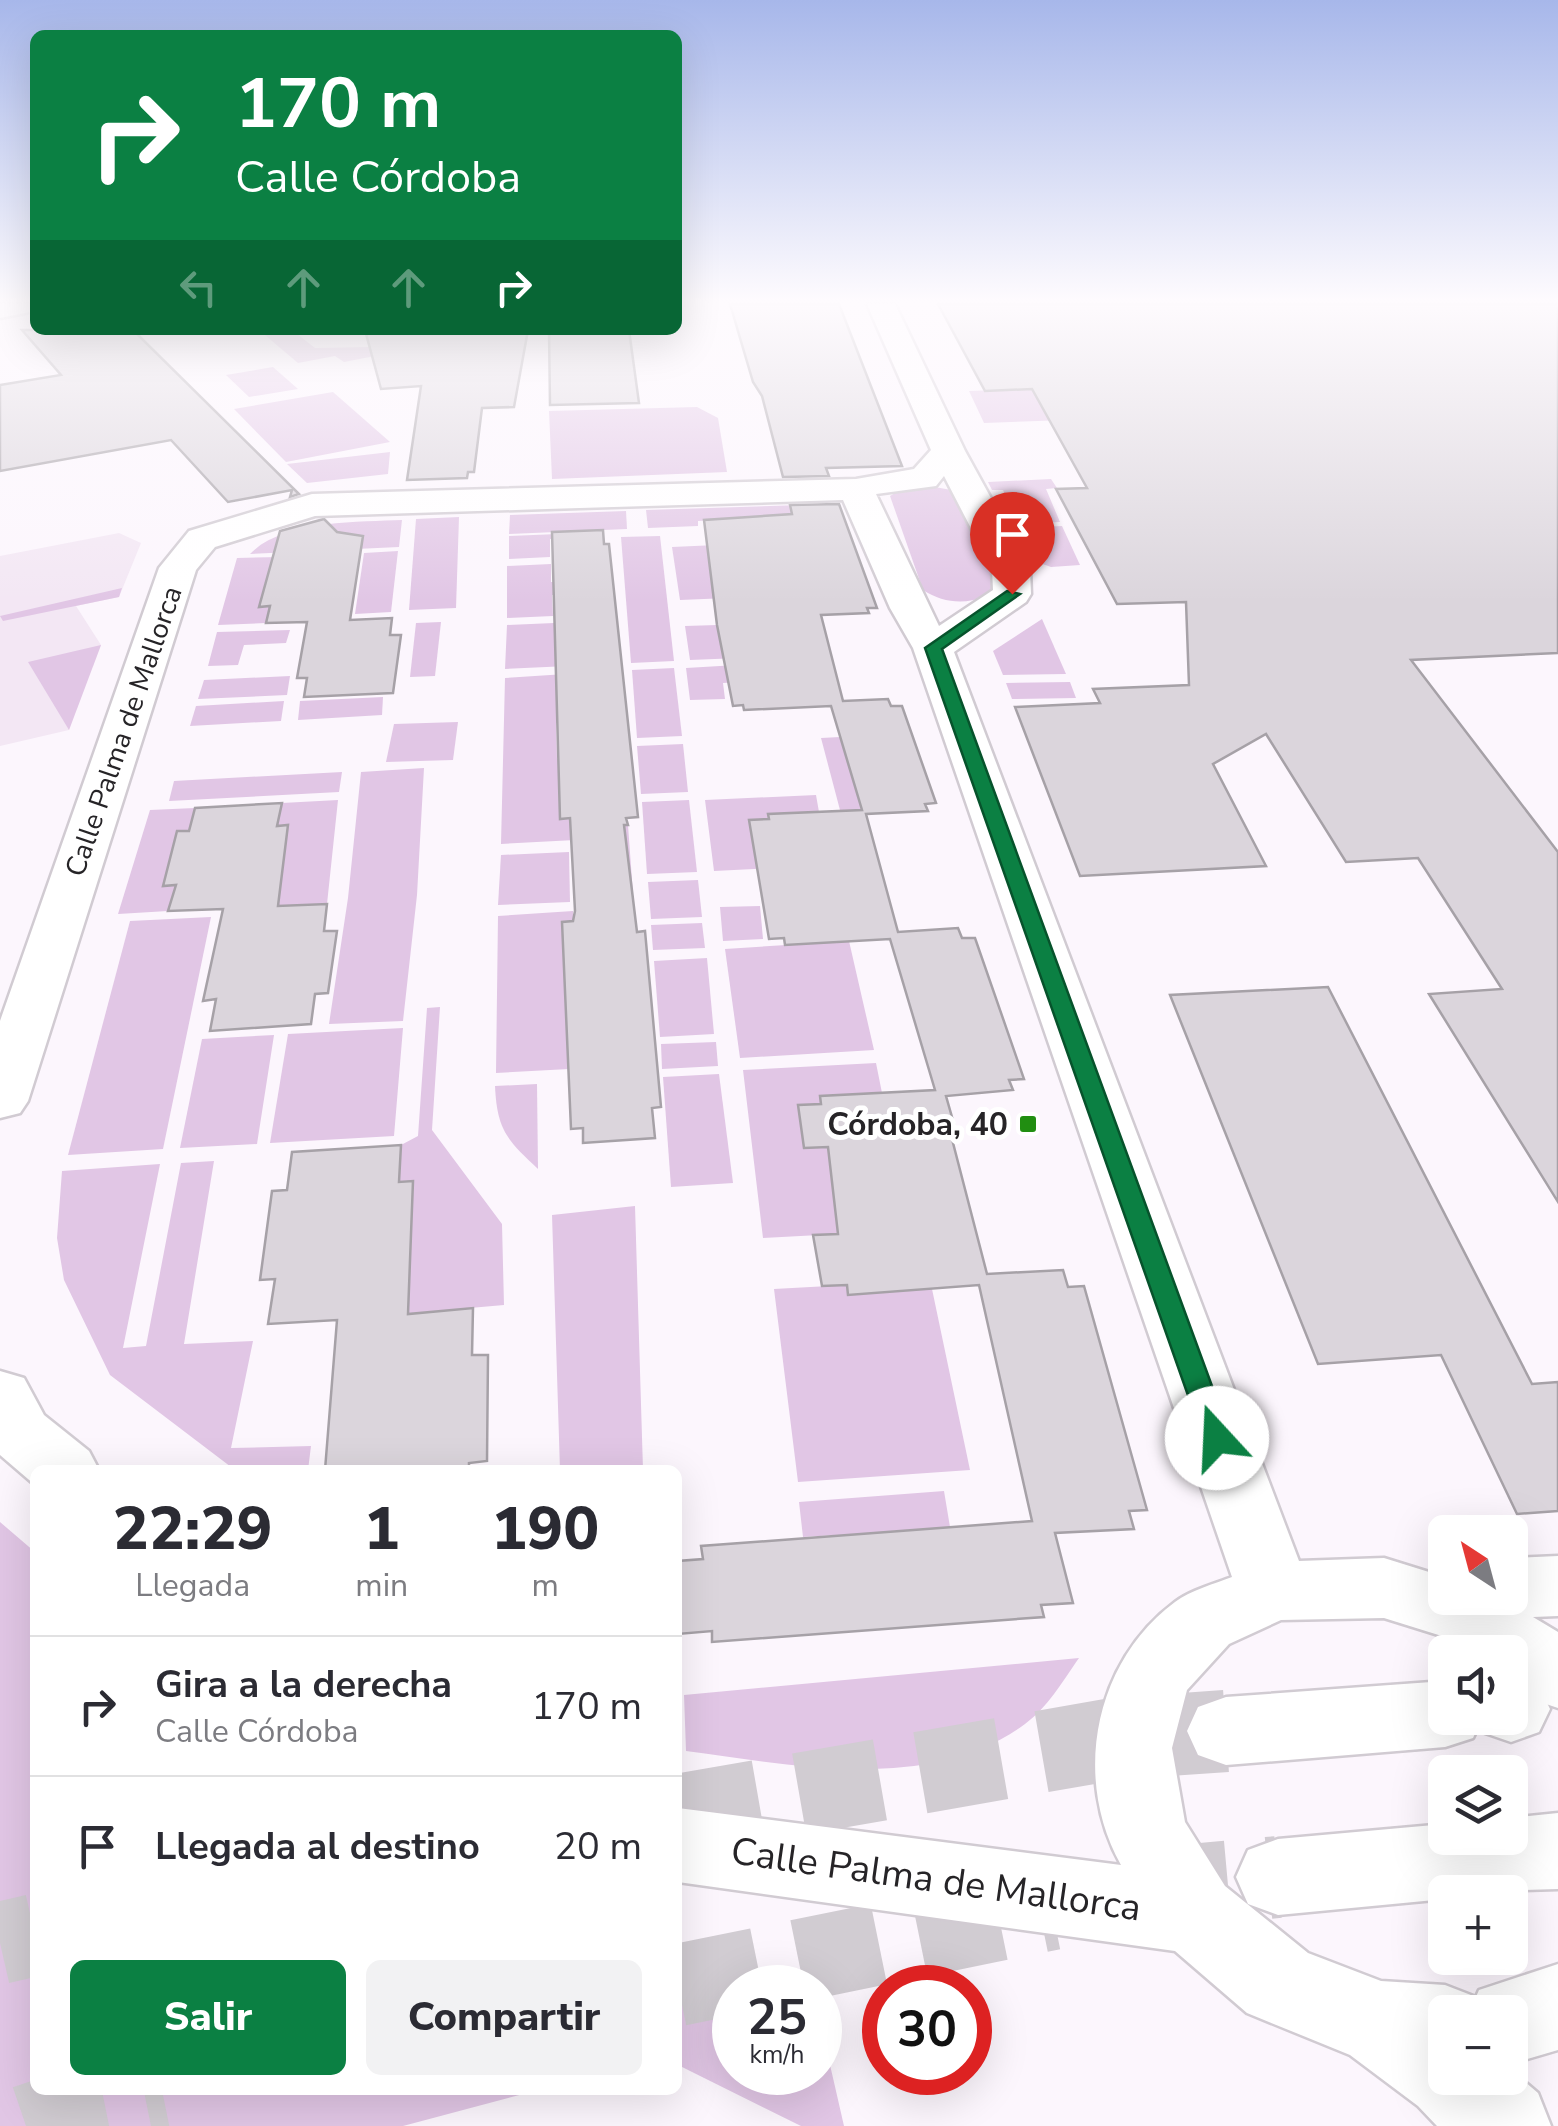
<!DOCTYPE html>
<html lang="es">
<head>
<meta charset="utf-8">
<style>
  body { margin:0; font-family:"Nunito Sans",sans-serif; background:#f2f2f3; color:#2b2b33; height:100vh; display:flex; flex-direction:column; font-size:38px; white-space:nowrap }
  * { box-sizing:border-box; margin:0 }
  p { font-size:32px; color:#7c7c81 }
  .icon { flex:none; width:55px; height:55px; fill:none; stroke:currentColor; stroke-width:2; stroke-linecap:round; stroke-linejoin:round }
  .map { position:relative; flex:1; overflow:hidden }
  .details { position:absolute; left:30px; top:1465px; width:652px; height:630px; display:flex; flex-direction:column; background:#fff; border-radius:15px; box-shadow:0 10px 40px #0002 }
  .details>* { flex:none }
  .guide { position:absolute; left:30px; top:30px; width:652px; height:305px; border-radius:15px; box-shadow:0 10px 40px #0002; background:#0b8043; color:#fff; overflow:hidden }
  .needle { width:65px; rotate:324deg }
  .buttons { position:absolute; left:1428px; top:1515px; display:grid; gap:20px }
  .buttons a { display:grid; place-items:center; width:100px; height:100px; border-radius:15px; background:#fff; box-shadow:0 10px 40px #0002; font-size:50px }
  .speed { position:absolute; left:712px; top:1965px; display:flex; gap:20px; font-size:50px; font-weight:700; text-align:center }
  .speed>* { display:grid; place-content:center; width:130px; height:130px; border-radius:50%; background:#fff; box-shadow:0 10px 40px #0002; line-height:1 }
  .speed small { font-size:25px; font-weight:400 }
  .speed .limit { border:15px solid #d22; background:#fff; color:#111 }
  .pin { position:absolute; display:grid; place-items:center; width:85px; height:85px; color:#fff; margin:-102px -42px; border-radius:50% 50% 50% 0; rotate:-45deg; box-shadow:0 0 10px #0007 }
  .pin .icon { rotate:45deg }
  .me { position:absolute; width:110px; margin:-55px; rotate:340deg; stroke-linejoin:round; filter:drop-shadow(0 0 8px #0008) }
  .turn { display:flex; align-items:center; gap:35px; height:210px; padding:0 40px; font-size:45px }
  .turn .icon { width:130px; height:130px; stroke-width:2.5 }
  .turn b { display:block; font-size:70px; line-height:85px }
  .lanes { display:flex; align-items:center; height:95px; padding:0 40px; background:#0003; justify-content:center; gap:50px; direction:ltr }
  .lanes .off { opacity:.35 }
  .eta { display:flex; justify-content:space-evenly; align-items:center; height:170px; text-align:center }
  .eta b { font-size:60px; font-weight:800; line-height:70px }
  .cta { display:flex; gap:20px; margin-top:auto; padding:20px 40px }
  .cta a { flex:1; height:115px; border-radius:15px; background:#0b8043; color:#fff; font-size:40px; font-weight:800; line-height:115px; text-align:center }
  .cta a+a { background:#f2f2f3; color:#2b2b33 }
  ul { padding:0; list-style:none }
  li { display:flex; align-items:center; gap:30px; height:140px; padding:0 40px; border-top:2px solid #e1e1e2 }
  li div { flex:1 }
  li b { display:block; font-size:38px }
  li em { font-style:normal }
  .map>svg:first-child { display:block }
  .built { fill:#f3e7f4 }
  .green { fill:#e1c6e5 }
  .building { fill:#dbd5dc; stroke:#a6a1a7; stroke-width:2.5 }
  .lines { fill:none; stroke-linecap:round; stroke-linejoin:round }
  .highway-tunnel { stroke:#d1ccd2; stroke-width:82; stroke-dasharray:82 41; stroke-linecap:butt }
  .minor-casing { stroke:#d1cbd2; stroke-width:5 }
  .highway-casing { stroke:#d1cbd2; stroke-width:5 }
  .minor { fill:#fff; fill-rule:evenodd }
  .highway { fill:#fff; fill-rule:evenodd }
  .route { fill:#0b8043; stroke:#07532c; stroke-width:2.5 }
  .poi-dot { fill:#218e11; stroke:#fff; stroke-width:4 }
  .labels { text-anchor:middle; stroke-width:10; stroke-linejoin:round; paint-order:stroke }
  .far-street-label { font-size:28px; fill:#262427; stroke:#fff }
  .poi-label { font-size:32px; font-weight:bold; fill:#262427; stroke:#fff; text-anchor:end }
  .near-street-label { font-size:38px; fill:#262427; stroke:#fff }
</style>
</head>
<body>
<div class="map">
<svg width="1558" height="2126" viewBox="0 0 1558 2126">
  <rect width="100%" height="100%" fill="#fcf6fd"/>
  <polygon class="built" points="119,533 141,543 119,597 76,606 101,645 69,730 0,746 0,556"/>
  <g class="green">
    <polygon points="259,330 292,330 315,348 372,347 380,355 344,362 335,356 298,363"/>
    <polygon points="273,367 298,389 249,397 226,375"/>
    <polygon points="1084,387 1095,419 984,423 969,391"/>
    <polygon points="333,392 390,442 286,462 234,409"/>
    <polygon points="697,407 718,418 727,472 552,479 549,411"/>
    <polygon points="390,452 388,474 307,483 287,464"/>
    <polygon points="1051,479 1057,488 1046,489 1060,522 1018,524 1003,490 992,490 988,482"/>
    <path d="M 929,486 L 957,491 L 1006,584 C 982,604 950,608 923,590 L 890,496 L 900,490 Z"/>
    <path d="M 802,505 L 821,507 C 781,517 736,519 698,521 L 698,526 L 648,528 L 646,510 Z"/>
    <polygon points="626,511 627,529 509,534 510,515"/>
    <polygon points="459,517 456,608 409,610 416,519"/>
    <path d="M 402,520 L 399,547 L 250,554 C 282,520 359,522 402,520 Z"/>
    <polygon points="1062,526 1080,565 1051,567 1034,561 1020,528"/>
    <polygon points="558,534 558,538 550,539 550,557 509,559 509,536"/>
    <polygon points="660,536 674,661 631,663 621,537"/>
    <polygon points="761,543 774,596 680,600 672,547"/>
    <polygon points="398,551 391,612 355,614 364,553"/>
    <polygon points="281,557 277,571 268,572 260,607 270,606 266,623 218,625 237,558"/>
    <polygon points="551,564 551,582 558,582 559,595 552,595 553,616 507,618 507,566"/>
    <polygon points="122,588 119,597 3,621 0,616"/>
    <polygon points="1042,619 1066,674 1003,675 993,651"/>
    <polygon points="441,622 435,676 410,677 416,623"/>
    <polygon points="554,623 554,644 612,664 505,669 507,625"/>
    <polygon points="717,625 786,656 690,660 685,626"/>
    <polygon points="290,630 286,643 244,645 238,665 208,666 217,632"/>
    <polygon points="101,645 69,730 28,662"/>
    <polygon points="737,665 740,682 723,683 725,699 690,700 686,668"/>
    <polygon points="674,668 682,736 637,738 632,670"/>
    <polygon points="612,671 563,722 556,723 557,759 565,760 561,819 570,818 571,828 628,825 634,908 594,839 501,844 505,678"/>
    <polygon points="290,676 287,695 198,699 204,680"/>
    <polygon points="1070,682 1076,698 1012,699 1006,683"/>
    <polygon points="383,697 382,715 298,720 300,701"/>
    <polygon points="284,701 281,721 190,726 196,706"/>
    <polygon points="458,722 453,760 386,762 394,724"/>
    <polygon points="840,737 860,805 869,804 872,814 840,810 821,738"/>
    <polygon points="683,744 688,792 641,794 637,746"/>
    <polygon points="424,768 417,895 403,1021 329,1024 348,898 361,772"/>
    <polygon points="342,772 339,792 169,801 174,781"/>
    <polygon points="816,795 819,812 769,814 769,819 750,820 834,865 714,871 705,800"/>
    <polygon points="338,800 327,904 263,907 278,840 286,839 288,826 277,826 282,803"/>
    <polygon points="689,800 697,872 647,874 642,802"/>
    <polygon points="195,808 189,831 177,832 164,886 176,885 168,911 118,914 150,810"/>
    <polygon points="569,852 570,902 498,905 501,855"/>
    <polygon points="698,880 702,917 651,919 648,882"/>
    <polygon points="760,906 763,939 723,941 720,907"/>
    <polygon points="573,911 573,921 562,922 569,1069 496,1073 498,916"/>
    <polygon points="211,917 163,1149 68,1155 130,921"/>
    <polygon points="702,923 705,948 653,950 651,925"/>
    <polygon points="849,941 874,1050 740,1058 725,949"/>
    <polygon points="707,958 714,1034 660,1037 654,961"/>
    <polygon points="440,1007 432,1130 502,1224 504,1305 390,1315 413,1181 399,1182 401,1145 418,1136 427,1008"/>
    <polygon points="403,1028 394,1136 270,1143 288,1034"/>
    <polygon points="274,1035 257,1144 180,1148 202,1039"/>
    <polygon points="716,1042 718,1066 662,1069 661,1044"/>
    <polygon points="876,1063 882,1093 821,1096 821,1104 798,1105 828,1147 838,1234 763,1238 743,1070"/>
    <polygon points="719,1074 733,1183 671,1187 663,1077"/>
    <path d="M 537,1084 L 538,1169 C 507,1140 497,1130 495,1086 Z"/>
    <polygon points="214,1161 184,1344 253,1341 231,1448 311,1446 308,1470 235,1470 110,1375 64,1280 57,1238 62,1171 160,1164 123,1348 146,1346 181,1163"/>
    <polygon points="635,1206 643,1470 560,1470 552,1215"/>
    <polygon points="847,1285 849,1295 932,1289 970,1470 798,1482 774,1289"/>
    <polygon points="944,1491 950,1527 892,1531 839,1549 836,1535 803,1537 799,1502"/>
    <polygon points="0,1522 35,1552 35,2090 538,2090 403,2126 0,2126"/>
    <path d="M 1079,1658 C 1063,1681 1047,1708 1025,1724 C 930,1794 794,1765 686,1751 L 684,1695 Z"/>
    <polygon points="678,1956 796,1987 735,1988 735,2072 820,2072 820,2021 844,2126 801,2126 678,2065"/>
  </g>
  <g class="building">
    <polygon points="730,304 839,304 902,466 826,468 829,476 783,477 762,396 753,382"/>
    <polygon points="938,304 1558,304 1558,653 1411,660 1558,852 1558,1202 1429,994 1502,989 1418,858 1346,862 1266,734 1213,764 1266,866 1080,876 1015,707 1100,703 1093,689 1189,685 1186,602 1117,604 1056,489 1087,488 1032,389 985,391"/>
    <polygon points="22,330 133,330 299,494 290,497 292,490 228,502 171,440 0,471 0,385 61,375"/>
    <polygon points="365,330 528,330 514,407 482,408 474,472 468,472 467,478 407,480 421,386 381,389"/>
    <polygon points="549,330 629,330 639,403 550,405"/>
    <polygon points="839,504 877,608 867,608 869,613 821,615 843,701 888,699 891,706 902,706 936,803 925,804 928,811 866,814 898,932 958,928 962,938 975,938 1024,1079 1009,1080 1013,1090 946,1096 958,1138 952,1139 987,1274 1063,1270 1068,1287 1084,1286 1147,1510 1129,1511 1134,1529 1055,1533 1073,1603 1041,1605 1044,1617 712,1642 712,1631 678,1634 678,1561 703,1559 701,1546 1032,1521 979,1285 848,1295 847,1285 822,1286 813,1235 838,1234 828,1147 804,1148 798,1105 821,1104 820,1096 935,1090 890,939 785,945 784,938 769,939 749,820 769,819 768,814 862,810 831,706 744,710 743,705 733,706 717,625 704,520 792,514 790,505"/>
    <polygon points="324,519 337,532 363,536 350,620 392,618 390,635 401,635 393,693 304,697 307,678 297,678 307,622 266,623 270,606 259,607 280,531"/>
    <polygon points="603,530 604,544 609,544 638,817 626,818 628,825 624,825 637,932 645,931 661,1107 652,1108 655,1138 583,1143 583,1128 571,1129 562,922 573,921 575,911 570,818 560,819 552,532"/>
    <polygon points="282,803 277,826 288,825 278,906 327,904 324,931 337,931 328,993 315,994 311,1024 210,1031 216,999 203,1001 223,909 168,911 176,885 163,886 177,831 189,831 195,808"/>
    <polygon points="1328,987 1532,1384 1558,1382 1558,1511 1517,1514 1441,1355 1318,1364 1170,995"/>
    <polygon points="401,1145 399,1182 413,1181 408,1314 473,1308 472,1355 488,1355 487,1461 469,1463 469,1470 325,1470 337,1320 268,1324 275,1279 260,1280 272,1191 287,1190 292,1152"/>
  </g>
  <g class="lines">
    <g class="highway-tunnel">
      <polyline points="678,1815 1114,1739 1226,1731"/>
      <polyline points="1146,1889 1278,1877"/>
      <polyline points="0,1943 35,1935"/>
      <polyline points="678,1985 1052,1909"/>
      <polyline points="26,2126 88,2105 162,2090"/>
    </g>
    <g class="minor-casing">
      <g id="minor">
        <polygon points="0,304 35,304 35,311 0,318"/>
        <path d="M 867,304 L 895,304 L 965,451 L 1030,569 L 1031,594 L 1026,602 L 954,652 L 1299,1561 L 1384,1558 L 1445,1577 L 1445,1598 L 1510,1598 L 1510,1558 L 1558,1556 L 1558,1616 L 1533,1617 L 1558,1632 L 1558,1708 L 1531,1699 L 1510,1680 L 1510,1652 L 1468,1652 L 1445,1637 L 1384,1618 L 1281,1620 L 1229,1644 L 1187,1690 L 1172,1748 L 1185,1822 L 1225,1886 L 1308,1953 L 1381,1981 L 1445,1985 L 1476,1997 L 1479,1990 L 1558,1964 L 1558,2050 L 1510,2064 L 1510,2012 L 1445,2012 L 1445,2078 L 1510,2078 L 1510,2069 L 1538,2093 L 1551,2126 L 1437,2126 L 1418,2106 L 1350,2055 L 1247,2013 L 1175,1951 L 678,1882 L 678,1808 L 1121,1865 C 1072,1778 1094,1662 1175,1602 C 1191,1590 1214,1584 1232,1577 L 913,648 L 890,608 L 843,500 L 315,516 L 215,547 L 196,570 L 28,1101 L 20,1113 L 0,1118 L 0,1021 L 159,568 L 189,531 L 312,494 L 856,479 L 914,469 L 931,450 ZM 944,476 L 992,569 L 993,590 L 939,626 L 876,494 L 936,486 Z"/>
        <polygon points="0,1371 24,1378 44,1415 89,1451 99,1470 35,1470 35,1485 0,1455"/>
      </g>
    </g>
    <g class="highway-casing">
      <g id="highway">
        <polygon points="1511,1676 1539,1686 1550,1709 1539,1732 1511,1742 1482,1732 1479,1725 1473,1738 1445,1747 1226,1765 1198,1755 1187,1731 1198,1707 1226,1697 1445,1681 1445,1718 1510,1718"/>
        <polygon points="1558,1813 1558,1889 1445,1892 1445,1899 1278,1915 1248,1904 1236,1877 1248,1850 1278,1839 1445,1824 1445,1838 1510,1838 1510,1818"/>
      </g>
    </g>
    <use href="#minor" class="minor"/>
    <use href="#highway" class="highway"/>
  </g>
  <linearGradient id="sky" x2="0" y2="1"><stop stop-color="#a7b7ea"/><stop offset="0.5" stop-color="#fefbfe"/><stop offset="1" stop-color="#fefbfe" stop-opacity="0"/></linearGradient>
  <rect width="1558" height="602" fill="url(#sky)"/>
  <polygon class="route" points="1007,591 1020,594 942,649 1231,1438 1227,1445 1217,1448 1207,1445 1203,1438 925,648"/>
  <rect class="poi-dot" x="1018" y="1114" width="20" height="20" rx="5"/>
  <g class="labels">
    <g class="far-street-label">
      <text transform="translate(123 731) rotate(-71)" y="10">Calle Palma de Mallorca</text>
    </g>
    <g class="poi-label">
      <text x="1008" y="1135">Córdoba, 40</text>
    </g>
    <g class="near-street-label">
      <text transform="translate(936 1879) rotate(8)" y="13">Calle Palma de Mallorca</text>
    </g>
  </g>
</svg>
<div class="buttons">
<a><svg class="needle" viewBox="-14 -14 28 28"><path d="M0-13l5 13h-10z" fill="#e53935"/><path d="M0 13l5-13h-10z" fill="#7c7c81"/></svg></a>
<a><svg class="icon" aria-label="sound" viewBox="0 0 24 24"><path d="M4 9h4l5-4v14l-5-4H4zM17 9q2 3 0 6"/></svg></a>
<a><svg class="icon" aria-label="layers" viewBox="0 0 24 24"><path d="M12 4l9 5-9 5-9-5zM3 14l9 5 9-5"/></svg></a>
<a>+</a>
<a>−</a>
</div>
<div class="speed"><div>25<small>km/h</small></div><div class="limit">30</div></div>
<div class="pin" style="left:1012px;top:594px;background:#d93025"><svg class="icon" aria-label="arrive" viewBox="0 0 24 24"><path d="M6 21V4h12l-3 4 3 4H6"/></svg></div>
<svg class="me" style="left:1217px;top:1438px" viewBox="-20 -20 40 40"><circle r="19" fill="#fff"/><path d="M0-13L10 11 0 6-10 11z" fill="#0b8043"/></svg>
<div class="guide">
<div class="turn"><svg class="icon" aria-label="right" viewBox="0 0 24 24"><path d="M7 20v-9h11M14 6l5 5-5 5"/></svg><div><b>170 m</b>Calle Córdoba</div></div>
<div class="lanes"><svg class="icon off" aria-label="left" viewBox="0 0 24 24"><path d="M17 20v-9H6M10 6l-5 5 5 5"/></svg><svg class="icon off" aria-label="ahead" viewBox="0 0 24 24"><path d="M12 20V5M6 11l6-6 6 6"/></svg><svg class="icon off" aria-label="ahead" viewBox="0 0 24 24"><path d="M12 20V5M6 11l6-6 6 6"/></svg><svg class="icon" aria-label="right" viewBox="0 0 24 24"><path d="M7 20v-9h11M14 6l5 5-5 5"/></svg></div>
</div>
<section class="details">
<div class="eta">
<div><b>22:29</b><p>Llegada</p></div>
<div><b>1</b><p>min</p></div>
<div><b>190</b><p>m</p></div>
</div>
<ul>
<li><svg class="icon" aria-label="right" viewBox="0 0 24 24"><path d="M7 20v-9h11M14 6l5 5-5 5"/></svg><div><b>Gira a la derecha</b><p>Calle Córdoba</p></div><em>170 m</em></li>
<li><svg class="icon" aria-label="arrive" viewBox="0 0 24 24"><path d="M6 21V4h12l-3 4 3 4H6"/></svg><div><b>Llegada al destino</b></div><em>20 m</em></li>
</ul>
<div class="cta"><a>Salir</a><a>Compartir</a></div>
</section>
</div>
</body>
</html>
